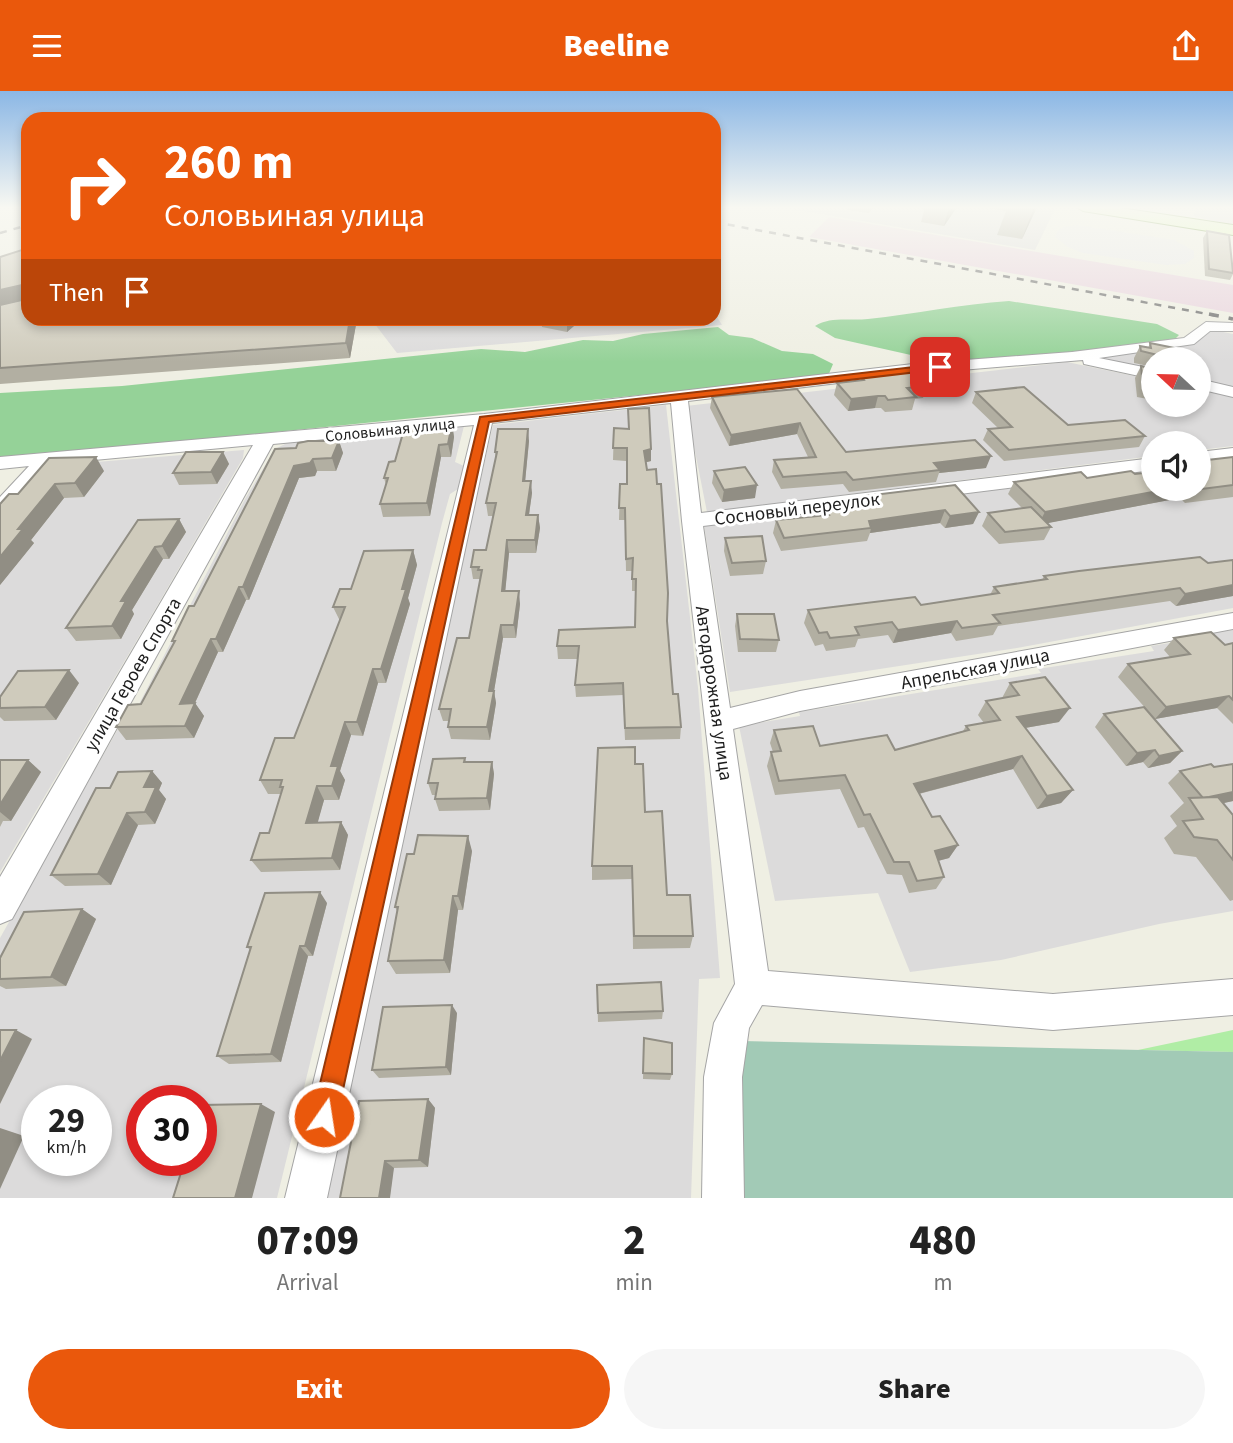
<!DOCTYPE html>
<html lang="en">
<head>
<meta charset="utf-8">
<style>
  body { margin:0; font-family:"Source Sans 3",sans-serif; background:#f6f6f6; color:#222; height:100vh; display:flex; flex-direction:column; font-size:26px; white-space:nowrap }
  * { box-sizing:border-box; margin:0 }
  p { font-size:23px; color:#767676 }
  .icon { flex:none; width:38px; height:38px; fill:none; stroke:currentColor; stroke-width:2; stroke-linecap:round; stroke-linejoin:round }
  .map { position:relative; height:1107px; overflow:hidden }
  .panel { display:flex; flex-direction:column; background:#fff; flex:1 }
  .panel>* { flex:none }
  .banner { position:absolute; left:21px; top:21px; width:700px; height:214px; border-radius:21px; box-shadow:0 4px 10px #0003; background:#ea580c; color:#fff; overflow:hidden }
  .needle { width:46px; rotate:292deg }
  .controls { position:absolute; left:1141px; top:256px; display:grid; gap:14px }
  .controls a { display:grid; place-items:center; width:70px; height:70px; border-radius:50%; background:#fff; box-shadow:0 4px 10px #0003; font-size:35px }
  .speed { position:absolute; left:21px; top:994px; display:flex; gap:14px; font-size:35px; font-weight:700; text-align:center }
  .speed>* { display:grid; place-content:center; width:91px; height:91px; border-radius:50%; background:#fff; box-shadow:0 4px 10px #0003; line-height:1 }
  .speed small { font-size:18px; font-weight:400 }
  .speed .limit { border:10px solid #d22; background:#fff; color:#111 }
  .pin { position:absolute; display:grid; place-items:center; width:60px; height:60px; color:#fff; margin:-30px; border-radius:14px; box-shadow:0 4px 10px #0006 }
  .me { position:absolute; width:77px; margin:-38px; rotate:13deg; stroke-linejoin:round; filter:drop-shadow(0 0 5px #0008) }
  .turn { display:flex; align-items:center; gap:24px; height:147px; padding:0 28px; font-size:32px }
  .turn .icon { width:91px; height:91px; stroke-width:2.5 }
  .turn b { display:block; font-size:49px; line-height:60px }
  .then { display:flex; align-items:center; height:66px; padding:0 28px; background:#0003; gap:14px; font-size:26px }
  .eta { display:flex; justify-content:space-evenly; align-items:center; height:119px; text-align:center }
  .eta b { font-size:42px; font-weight:800; line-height:49px }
  .button { display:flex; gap:14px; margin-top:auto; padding:14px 28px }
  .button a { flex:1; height:80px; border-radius:42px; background:#ea580c; color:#fff; font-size:28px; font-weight:800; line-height:80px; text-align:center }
  .button a+a { background:#f6f6f6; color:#222 }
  header { display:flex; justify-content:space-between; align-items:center; height:91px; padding:0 28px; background:#ea580c; color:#fff; font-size:32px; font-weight:800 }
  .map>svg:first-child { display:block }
  .residential { fill:#dcdbdb; fill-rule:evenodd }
  .industrial { fill:#e9d4de }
  .grass { fill:#b0eda5 }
  .forest { fill:#95d298 }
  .cemetery { fill:#a2cab6 }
  .parking { fill:#eaeaea }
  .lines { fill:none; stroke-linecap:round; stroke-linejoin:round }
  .street-casing { stroke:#a5a5a5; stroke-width:2 }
  .secondary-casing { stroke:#427900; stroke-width:2 }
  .street { fill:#fff; fill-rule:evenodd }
  .secondary { fill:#e0fdb3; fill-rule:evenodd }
  .rail-far1 { stroke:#6c6c6c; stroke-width:2.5; stroke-dasharray:7 7; stroke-linecap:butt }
  .rail { stroke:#6c6c6c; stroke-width:3.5; stroke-dasharray:10 10; stroke-linecap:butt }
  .wall { fill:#b2afa2 }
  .shaded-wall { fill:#918e84 }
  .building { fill:#cfcbbc; stroke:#918e84; stroke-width:2 }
  .route { fill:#ea580c; stroke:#983908; stroke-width:2 }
  .labels { text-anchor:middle; stroke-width:6; stroke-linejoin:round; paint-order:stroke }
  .far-street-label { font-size:16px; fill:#1e1e1e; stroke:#fff }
  .street-label { font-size:19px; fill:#1e1e1e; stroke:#fff }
</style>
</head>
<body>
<header><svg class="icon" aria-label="menu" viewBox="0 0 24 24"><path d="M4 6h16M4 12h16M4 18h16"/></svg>Beeline<svg class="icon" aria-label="share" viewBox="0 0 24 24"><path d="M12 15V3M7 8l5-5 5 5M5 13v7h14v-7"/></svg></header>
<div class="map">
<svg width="1233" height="1107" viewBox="0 0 1233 1107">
  <rect width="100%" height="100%" fill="#efefe3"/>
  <g class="residential">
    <polygon points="779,116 1056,116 1035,159"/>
    <polygon points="1195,116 1233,116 1233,135 1194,125"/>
    <polygon points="714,221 722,234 397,262 371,228 714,228"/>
    <polygon points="1209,238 1233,243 1233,296 1199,288 1199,268 1153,268 1153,280 1106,270 1105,263 1180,255"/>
    <polygon points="1067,271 1153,289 1153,313 1199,313 1199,299 1233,306 1233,355 1199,359 1199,352 1153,352 1153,365 707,421 686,315"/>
    <polygon points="666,314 698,597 720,887 699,888 691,1107 324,1107 418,665 493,334"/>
    <path d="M 464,335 L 455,371 L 464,375 L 458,398 L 450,403 L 442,432 L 277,1107 L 0,1107 L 0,847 L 118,638 L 139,613 L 245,408 L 275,358 L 287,352 ZM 37,1010 L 96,1010 L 96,1069 L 37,1069 ZM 142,1010 L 201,1010 L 201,1069 L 142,1069 Z"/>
    <polygon points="244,359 243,367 157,515 0,781 0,431 59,374"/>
    <polygon points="1233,370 1233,517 1017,557 730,601 704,434 1153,380 1153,397 1199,397"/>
    <polygon points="1233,539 1233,820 1159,833 1001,869 910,881 878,802 775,810 739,635 800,625 799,621 1041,582 1038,578 1154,560 1151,555 1207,546 1205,543"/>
  </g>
  <polygon class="industrial" points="829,126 1233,194 1233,222 809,146"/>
  <polygon class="grass" points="1233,939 1233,961 1138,959"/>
  <g class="forest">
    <path d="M 1009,210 L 1157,233 L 1179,244 L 1172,251 L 951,273 L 835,247 L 815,235 C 831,225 849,230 868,228 C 915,223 961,213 1009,210 Z"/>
    <polygon points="718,236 729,244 752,247 782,260 813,263 833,273 828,285 0,369 0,302 122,295 481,258 525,261 583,249 613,250 643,243"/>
  </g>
  <polygon class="cemetery" points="741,950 1233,961 1233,1107 739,1107"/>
  <polygon class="parking" points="1077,134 1174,149 1194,160 1194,167 1185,173 1166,174 1083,162 1068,156 1055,146 1057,140 1064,136"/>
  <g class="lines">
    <g class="street-casing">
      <g id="street">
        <polygon points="1206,231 1233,232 1233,240 1210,240 1194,253 1099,267 1153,278 1153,288 1084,273 1083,269 913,283 688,310 701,422 1153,367 1153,379 703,435 730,617 800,600 1233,522 1233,538 800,620 733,638 768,880 1053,903 1233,888 1233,924 1053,939 762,914 749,937 742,986 744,1107 702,1107 704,986 714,932 735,893 682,430 671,312 492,332 327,1107 285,1107 474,334 273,353 12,828 0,833 0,786 253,354 52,373 7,422 0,424 0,406 29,375 0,378 0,366 484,323 913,273 1072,261 1184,247"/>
        <polygon points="1199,288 1233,296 1233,306 1199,298"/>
        <polygon points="1233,357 1233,369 1199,373 1199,361"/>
      </g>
    </g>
    <g class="secondary-casing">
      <polygon id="secondary" points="1076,116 1114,116 1233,134 1233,144 1083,120"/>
    </g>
    <use href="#street" class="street"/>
    <use href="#secondary" class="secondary"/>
    <g class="rail-far1">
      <polyline points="714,131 1218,225"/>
      <polyline points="0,142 28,134"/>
    </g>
    <polyline class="rail" points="1209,223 1233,228"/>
  </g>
  <g class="wall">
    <polygon points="848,116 874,116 869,122 847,119"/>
    <polygon points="925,116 957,116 944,135 921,131"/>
    <polygon points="983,116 1037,116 1022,148 997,144 1006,120"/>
    <polygon points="1207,140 1233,175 1233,183 1230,189 1205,185 1203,147"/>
    <polygon points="0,166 357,228 350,267 0,293"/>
    <polygon points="541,228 582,228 567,241 542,236"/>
    <polygon points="1150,252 1181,268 1153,268 1153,276 1134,272 1134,267 1140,255 1148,257"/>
    <polygon points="1141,275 1153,278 1153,309 1137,306 1135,287"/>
    <polygon points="862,286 927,295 923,307 915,308 912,319 885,321 881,317 875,317 848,320 834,304 837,292 861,289"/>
    <polygon points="797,298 846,361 986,377 939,382 936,391 849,401 843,393 781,398 772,381 774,369 808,366 797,343 729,355 710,317 712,306"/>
    <polygon points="976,301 1068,334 1145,345 1139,356 1004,370 983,349 988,338 998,337 972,312"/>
    <polygon points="628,318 651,358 651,370 646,371 667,530 673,603 681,636 680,648 625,649 623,604 576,606 575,594 578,568 558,568 557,555 635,536 636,500 632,500 632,480 626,480 625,429 619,429 620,393 627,393 626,370 613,369 614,337 628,338"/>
    <polygon points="452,333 454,346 451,366 441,366 430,425 383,426 380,413 386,394 384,387 395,370"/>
    <polygon points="339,350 343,362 336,380 317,380 315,385 299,387 249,509 246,509 223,561 218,561 195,612 204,625 194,647 126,649 116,636 141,613 174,553 172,550 296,357"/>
    <polygon points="529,350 525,390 532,402 529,424 538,424 540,437 536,462 509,462 505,500 520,513 516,547 503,547 494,600 496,612 490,649 451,648 448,636 449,630 443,630 439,618 469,547 480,488 473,488 471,476 486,459 494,425 488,425 486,412 496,368 495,361"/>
    <polygon points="223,361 229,373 217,393 179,394 173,382"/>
    <polygon points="1233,366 1233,406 1185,412 1180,407 1047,432 1051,436 1044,449 999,453 982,435 988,422 1022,417 1008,403 1014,391 1087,387 1153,397 1199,397"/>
    <polygon points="104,380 84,406 64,407 31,449 34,452 0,494 18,403"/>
    <polygon points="714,380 755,407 722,411 712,392"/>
    <polygon points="865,405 979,421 973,433 945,437 940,432 870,442 867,450 781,460 773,442 776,429 821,425 824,416 863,411"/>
    <polygon points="179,428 186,441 169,468 163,468 132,519 134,523 121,548 76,550 66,537"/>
    <polygon points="725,447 766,470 763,483 730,485 724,460"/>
    <polygon points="413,459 417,474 408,507 410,513 386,592 378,592 363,645 351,644 340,680 345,689 339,709 324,709 317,732 341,731 348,744 340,779 261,781 251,769 269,742 281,703 268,703 260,689 294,647 340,530 333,516 351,498"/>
    <polygon points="1233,469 1233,505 1176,515 1170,510 998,535 993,544 956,550 951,542 893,552 888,544 858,548 855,556 826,560 823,553 815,555 804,532 808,519 921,514 990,504 994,496 1042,489 1044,485 1208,472"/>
    <polygon points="737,523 779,549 776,561 738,561 735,535"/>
    <polygon points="1174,547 1225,554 1233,552 1233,633 1217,617 1155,628 1118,586 1128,573 1170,566 1164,559"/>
    <polygon points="79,592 56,629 4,630 0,626 0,606"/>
    <polygon points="1010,592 1059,631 1025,637 1073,699 1061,712 1037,718 1013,678 919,703 932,726 958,754 949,767 938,770 944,786 936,798 909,802 902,784 887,783 864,736 858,737 840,698 775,704 767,675 771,661 773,661 770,652 774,639 820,655 895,659 963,640 966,635 984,632 978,624 986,610 1002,607"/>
    <polygon points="1104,623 1182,660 1170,672 1148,677 1143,671 1126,675 1095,636"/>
    <polygon points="465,667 466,671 492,671 494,683 490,719 439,720 435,708 436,704 432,704 428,692"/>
    <polygon points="0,669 28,669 41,681 11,730 3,730 0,736"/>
    <polygon points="635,673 645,721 667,804 693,845 690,857 633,858 632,788 592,789 592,775"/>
    <polygon points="152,680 162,692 159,699 166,708 155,733 138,734 111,794 65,795 51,784 110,697"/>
    <polygon points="1180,680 1233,710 1223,712 1233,724 1233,809 1230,810 1196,766 1174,763 1164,747 1177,735 1170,725 1184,712 1168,692"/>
    <polygon points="472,760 463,819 458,819 450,882 396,883 388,870 397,820 395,816"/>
    <polygon points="327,812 313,865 308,865 281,971 229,973 217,965 250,859 247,856"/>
    <polygon points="82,818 96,828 66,895 6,898 0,895 0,867"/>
    <polygon points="597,894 663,920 662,928 598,931"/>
    <polygon points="457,922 451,984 379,987 372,979"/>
    <polygon points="644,954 672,983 670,989 643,988"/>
    <polygon points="428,1008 435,1017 428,1076 394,1077 340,1107"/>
  </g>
  <g class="shaded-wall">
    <polygon points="949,116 957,116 944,135"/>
    <polygon points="1034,116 1037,116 1022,148"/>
    <polygon points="22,194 28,208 0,215 0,199"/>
    <polygon points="350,228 357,228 350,267 346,252"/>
    <polygon points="567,228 582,228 567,241"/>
    <polygon points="878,305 875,317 848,320 851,308"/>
    <polygon points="800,332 797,343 729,355 731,344"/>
    <polygon points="452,333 454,346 451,366 448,353"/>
    <polygon points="528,338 529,350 524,402 523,390"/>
    <polygon points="339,350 343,362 336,380 332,367"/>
    <polygon points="439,354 441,366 430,425 427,412"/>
    <polygon points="651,358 651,370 643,372 644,360"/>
    <polygon points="223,361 229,373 217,393 211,381"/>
    <polygon points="991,365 986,377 939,382 940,379 934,372"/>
    <polygon points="96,366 104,380 84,406 75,392"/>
    <polygon points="313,368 317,380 315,385 299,387 249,509 243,496 294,375"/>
    <polygon points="531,390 532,402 527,437 526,424"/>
    <polygon points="55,393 64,407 31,449 34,452 0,494 0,466 18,438"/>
    <polygon points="757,394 755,407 722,411 724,399"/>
    <polygon points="1174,397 1186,397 1180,407 1038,434 1045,421"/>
    <polygon points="945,419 940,432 870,442 871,437 869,430"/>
    <polygon points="979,421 973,433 945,437 950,425"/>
    <polygon points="538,424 540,437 536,462 535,449"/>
    <polygon points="179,428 186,441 169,468 162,455"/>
    <polygon points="507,449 509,462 504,513 502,500"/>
    <polygon points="155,456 163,468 132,519 134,523 121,548 112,535 121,510"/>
    <polygon points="413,459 417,474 408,507 410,513 386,592 381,578"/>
    <polygon points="1233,494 1233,505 1176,515 1185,503"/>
    <polygon points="239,496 246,509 223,561 216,548"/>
    <polygon points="519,500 520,513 516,547 514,534"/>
    <polygon points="957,530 951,542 893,552 898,539"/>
    <polygon points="501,534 503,547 494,600 496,612 490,649 487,636 489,600"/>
    <polygon points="211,548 218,561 189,625 180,613"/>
    <polygon points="373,578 378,592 363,645 357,631"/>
    <polygon points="69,579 79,592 56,629 45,616"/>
    <polygon points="1229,605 1217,617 1155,628 1166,616"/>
    <polygon points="195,612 204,625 194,647 185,635"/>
    <polygon points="1070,617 1059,631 1008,640 1017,626"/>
    <polygon points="345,631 351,644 340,680 345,689 339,709 332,695 331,675"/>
    <polygon points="1155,659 1143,671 1126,675 1137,662"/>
    <polygon points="1182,660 1170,672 1148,677 1159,665"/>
    <polygon points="1022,665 1013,678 906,706 914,693"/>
    <polygon points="28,669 41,681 11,730 0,721 0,714"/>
    <polygon points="492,671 494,683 490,719 487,707"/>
    <polygon points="152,680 162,692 159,699 166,708 155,733 145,721 144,696"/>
    <polygon points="317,695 324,709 314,745 306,732"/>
    <polygon points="1073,699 1061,712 1037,718 1047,705"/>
    <polygon points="1233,701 1233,710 1197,718 1204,708"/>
    <polygon points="127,722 138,734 111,794 98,783"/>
    <polygon points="341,731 348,744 340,779 332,767"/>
    <polygon points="468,745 472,760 463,819 458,805"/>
    <polygon points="958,754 949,767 926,773 935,760"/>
    <polygon points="320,801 327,812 313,865 305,855"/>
    <polygon points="453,805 458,819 450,882 444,869"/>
    <polygon points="82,818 96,828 66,895 51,886"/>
    <polygon points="300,855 308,865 281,971 271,963"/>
    <polygon points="452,914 457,922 451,984 446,976"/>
    <polygon points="16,939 32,948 0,1013 0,970"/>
    <polygon points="428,1008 435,1017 428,1076 419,1069"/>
    <polygon points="261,1013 275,1021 252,1107 235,1107"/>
    <polygon points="0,1037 24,1045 0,1098"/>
    <polygon points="385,1070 394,1077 390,1107 379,1107"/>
  </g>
  <g class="building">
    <polygon points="1207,140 1229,144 1233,182 1209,178"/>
    <polygon points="28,157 28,228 350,228 346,252 0,277 0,214 22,209 22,194 0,199 0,166"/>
    <polygon points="1150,252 1180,258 1181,268 1162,268 1162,265 1141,260 1140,255 1151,257"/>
    <polygon points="1141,275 1153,278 1153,296 1143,295"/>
    <polygon points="912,281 927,295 907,297 916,306 888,309 885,305 878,305 851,308 837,292 864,289 862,286"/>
    <polygon points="1024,296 1068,334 1125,329 1145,345 1009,359 988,338 1012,336 976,301"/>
    <polygon points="797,298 846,361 975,349 991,365 934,372 940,379 853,389 846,381 783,386 774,369 816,366 800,332 731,344 712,306"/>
    <polygon points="649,317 651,358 644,360 647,379 656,378 657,393 661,393 668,502 667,530 673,603 678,603 681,636 625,637 623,592 575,594 579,555 557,555 559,539 635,536 636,488 632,488 633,467 626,468 625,417 619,417 620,393 627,393 627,357 613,357 614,337 629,338 628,318"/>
    <polygon points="452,333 448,353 439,354 427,412 380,413 388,387 384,387 389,371 395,370 405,335"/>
    <polygon points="498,338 528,338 523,390 531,390 526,424 538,424 535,449 507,449 502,500 519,500 514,534 501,534 489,600 494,600 487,636 448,636 451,618 439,618 457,547 469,547 482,479 478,479 479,476 471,476 474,459 486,459 496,412 486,412 497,361 495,361"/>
    <polygon points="308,350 339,350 332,367 313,368 310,372 294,375 243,496 239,496 216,548 211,548 180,613 195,612 185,635 116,636 128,614 141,613 175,550 172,550 189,515 194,515 275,358 296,357 298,352"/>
    <polygon points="186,361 223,361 211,381 173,382"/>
    <polygon points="96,366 75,392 55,393 18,438 23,438 0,466 0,413 9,403 18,403 49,367"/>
    <polygon points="1233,366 1233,394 1194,399 1192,397 1199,397 1199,370"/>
    <polygon points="745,376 757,394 724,399 714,380"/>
    <polygon points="1131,380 1135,383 1153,381 1153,397 1174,397 1045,421 1014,391 1081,381 1087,387"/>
    <polygon points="955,394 979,421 950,425 945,419 869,430 871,437 784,447 776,429 829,424 824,416 869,411 865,405"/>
    <polygon points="1031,416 1051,436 1005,441 988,422"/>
    <polygon points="179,428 162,455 155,456 121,510 126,510 112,535 66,537 138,429"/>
    <polygon points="762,445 766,470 732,472 725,447"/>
    <polygon points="413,459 402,498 406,498 381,578 373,578 357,631 345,631 331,675 338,675 332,695 317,695 306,732 341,731 332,767 251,769 260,742 269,742 283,696 280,696 282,689 260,689 275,647 294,647 345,516 333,516 340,498 351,498 364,460"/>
    <polygon points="1200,466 1208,472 1233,469 1233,494 1185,503 1180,497 993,524 1000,532 962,537 957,530 898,539 892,531 855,536 859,544 830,547 827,541 819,542 808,519 915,506 921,514 999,502 994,496 1047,488 1044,485 1079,480"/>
    <polygon points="737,523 774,523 779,549 740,548"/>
    <polygon points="1211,541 1225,554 1233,552 1233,609 1229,605 1166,616 1128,573 1190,563 1174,547"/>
    <polygon points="69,579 45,616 0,617 0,606 18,580"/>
    <polygon points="1045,586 1070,617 1017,626 1073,699 1047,705 1022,665 914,693 932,726 940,725 958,754 935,760 944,786 917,790 909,771 894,771 870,723 864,724 845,684 779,690 771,661 781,660 774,639 813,635 820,655 887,644 895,659 969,639 966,635 1000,629 986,610 1019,604 1010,592"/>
    <polygon points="1144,616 1182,660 1159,665 1155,659 1137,662 1104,623"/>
    <polygon points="635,656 635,673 643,673 645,721 662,720 667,804 690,804 693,845 634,845 632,775 592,775 598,657"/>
    <polygon points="465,667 464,671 492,671 487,707 435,708 438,692 428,692 433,668"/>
    <polygon points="0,669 28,669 0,714"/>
    <polygon points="1211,673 1214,676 1233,673 1233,701 1209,706 1203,707 1180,680"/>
    <polygon points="152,680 144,696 156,696 145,721 127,722 98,783 51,784 96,697 110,697 118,681"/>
    <polygon points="1218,706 1233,724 1233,769 1217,749 1194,746 1183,730 1203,728 1189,707"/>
    <polygon points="418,744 468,745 458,805 453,805 444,869 388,870 398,816 395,816 407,763 414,763"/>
    <polygon points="320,801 305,855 300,855 271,963 217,965 251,856 247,856 265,802"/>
    <polygon points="82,818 51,886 0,888 0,867 24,821"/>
    <polygon points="661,891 663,920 598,922 597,894"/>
    <polygon points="452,914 446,976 372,979 383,916"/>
    <polygon points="0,939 16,939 0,970"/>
    <polygon points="644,947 672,952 672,983 643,982"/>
    <polygon points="428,1008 419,1069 385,1070 379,1107 340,1107 359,1010"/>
    <polygon points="261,1013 235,1107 173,1107 185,1069 201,1069 201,1017 202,1014"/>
  </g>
  <linearGradient id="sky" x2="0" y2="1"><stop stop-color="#8bb7e5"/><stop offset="0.43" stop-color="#f8f8f2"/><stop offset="1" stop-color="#f8f8f2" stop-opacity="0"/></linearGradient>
  <rect width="1233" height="271" fill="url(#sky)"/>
  <polygon class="route" points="940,273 945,276 943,278 489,331 337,1026 333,1035 324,1039 315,1035 312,1026 480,326"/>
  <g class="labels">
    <g class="far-street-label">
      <text transform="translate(390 338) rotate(-6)" y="6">Соловьиная улица</text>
    </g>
    <g class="street-label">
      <text transform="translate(797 417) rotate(-7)" y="7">Сосновый переулок</text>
      <text transform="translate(975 577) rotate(-11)" y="7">Апрельская улица</text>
      <text transform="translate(132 583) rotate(-60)" y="7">улица Героев Спорта</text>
      <text transform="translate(715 602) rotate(82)" y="7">Автодорожная улица</text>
    </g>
  </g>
</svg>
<div class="controls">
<a><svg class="needle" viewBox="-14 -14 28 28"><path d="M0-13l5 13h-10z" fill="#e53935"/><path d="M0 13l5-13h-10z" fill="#767676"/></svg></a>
<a><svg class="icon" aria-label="sound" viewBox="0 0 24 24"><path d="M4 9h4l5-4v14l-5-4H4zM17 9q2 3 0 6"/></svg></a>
</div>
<div class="speed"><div>29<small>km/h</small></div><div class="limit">30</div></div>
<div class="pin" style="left:940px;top:276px;background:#d93025"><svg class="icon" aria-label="arrive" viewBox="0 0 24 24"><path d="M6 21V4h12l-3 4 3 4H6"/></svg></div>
<svg class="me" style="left:324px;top:1026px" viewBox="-20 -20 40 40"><circle r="17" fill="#ea580c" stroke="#fff" stroke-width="3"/><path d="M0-11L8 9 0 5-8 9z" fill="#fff"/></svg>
<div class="banner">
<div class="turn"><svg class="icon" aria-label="right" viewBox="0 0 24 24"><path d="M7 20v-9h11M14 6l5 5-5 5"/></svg><div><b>260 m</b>Соловьиная улица</div></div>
<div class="then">Then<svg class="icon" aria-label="arrive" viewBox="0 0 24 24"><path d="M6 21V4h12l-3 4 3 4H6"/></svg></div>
</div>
</div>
<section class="panel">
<div class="eta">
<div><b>07:09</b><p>Arrival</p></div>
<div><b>2</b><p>min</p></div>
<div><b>480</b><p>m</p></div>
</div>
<div class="button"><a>Exit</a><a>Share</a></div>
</section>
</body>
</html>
